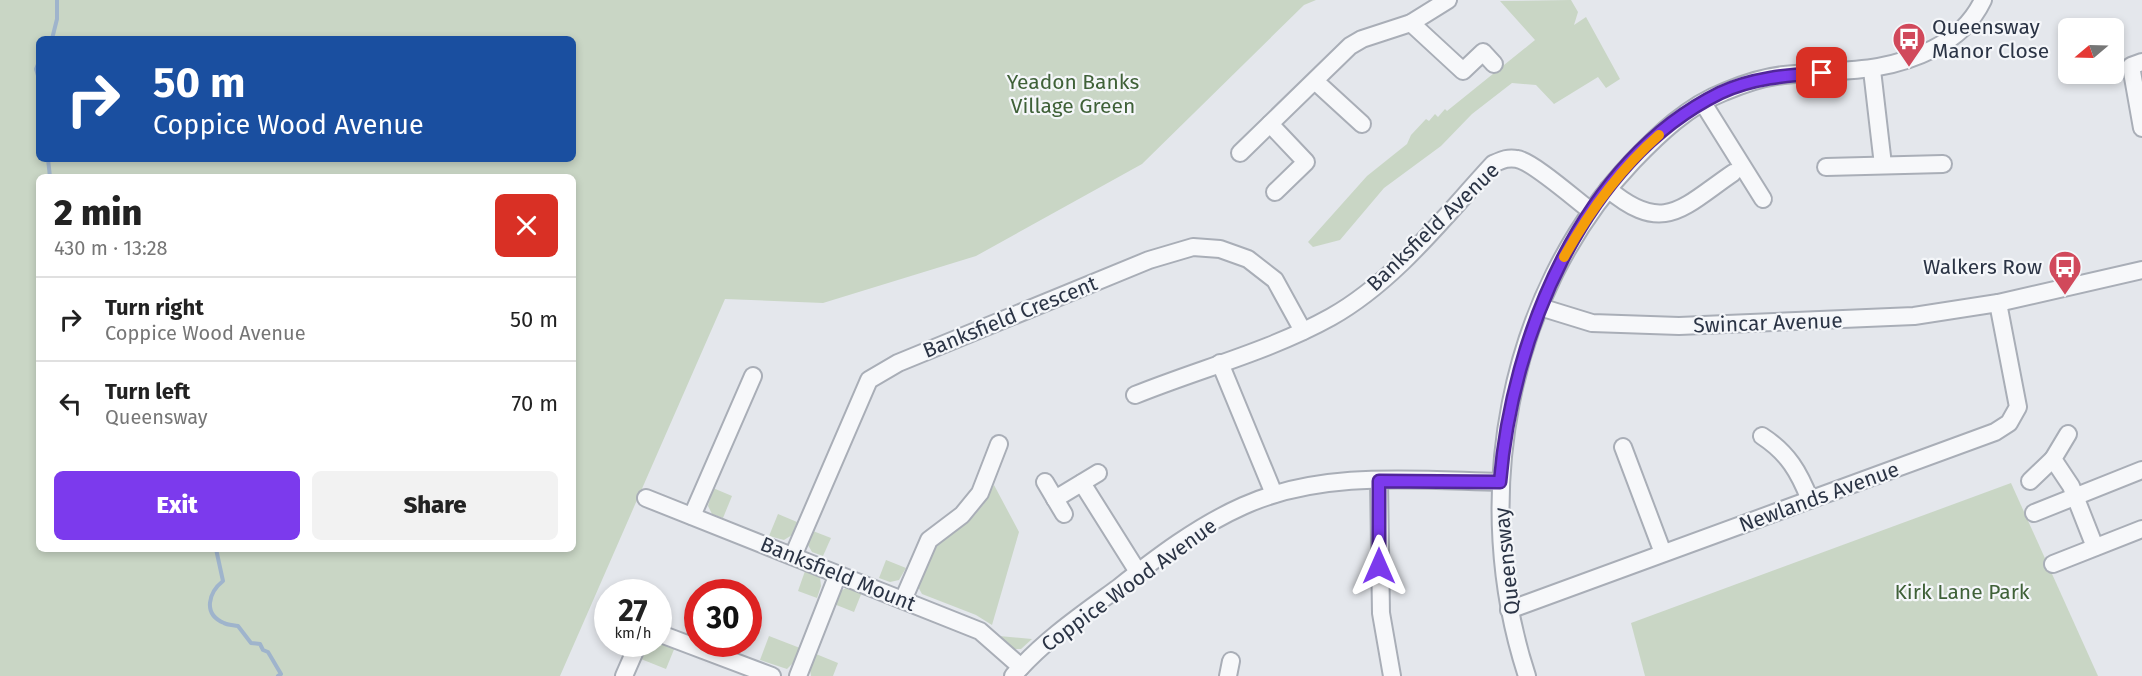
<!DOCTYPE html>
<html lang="en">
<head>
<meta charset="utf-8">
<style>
  body { margin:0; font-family:"Fira Sans",sans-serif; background:#f2f2f2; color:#222; height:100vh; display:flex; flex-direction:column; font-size:22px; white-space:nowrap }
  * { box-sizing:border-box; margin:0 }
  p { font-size:20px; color:#767676 }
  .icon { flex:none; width:33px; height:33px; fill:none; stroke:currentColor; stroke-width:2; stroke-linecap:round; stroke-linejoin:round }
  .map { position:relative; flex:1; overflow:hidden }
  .drawer { position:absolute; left:36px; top:174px; width:540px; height:378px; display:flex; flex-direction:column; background:#fff; border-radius:9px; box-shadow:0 3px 9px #0003 }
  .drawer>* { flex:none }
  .banner { position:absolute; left:36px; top:36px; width:540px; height:126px; border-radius:9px; box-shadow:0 3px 9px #0003; background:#1a4fa0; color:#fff; overflow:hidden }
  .needle { width:39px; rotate:251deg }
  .tools { position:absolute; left:2058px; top:18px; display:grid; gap:12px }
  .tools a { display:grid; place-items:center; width:66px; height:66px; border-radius:9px; background:#fff; box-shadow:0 3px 9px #0003; font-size:30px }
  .speed { position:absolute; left:594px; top:579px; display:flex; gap:12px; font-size:30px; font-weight:700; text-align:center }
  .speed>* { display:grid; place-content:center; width:78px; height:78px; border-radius:50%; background:#fff; box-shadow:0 3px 9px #0003; line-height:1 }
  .speed small { font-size:15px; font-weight:400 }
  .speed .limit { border:9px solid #d22; background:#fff; color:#111 }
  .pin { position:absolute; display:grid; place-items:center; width:51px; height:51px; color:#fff; margin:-26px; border-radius:12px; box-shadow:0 3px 9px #0006 }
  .me { position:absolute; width:66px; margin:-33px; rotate:0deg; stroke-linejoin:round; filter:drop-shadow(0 0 4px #0008) }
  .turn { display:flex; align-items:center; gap:21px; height:126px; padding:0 18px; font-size:27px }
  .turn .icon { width:78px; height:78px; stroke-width:2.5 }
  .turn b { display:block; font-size:42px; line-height:51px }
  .round { display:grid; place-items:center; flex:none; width:63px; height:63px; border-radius:9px; background:#f2f2f2 }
  .overview { display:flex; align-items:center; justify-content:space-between; height:102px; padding:0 18px }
  h1 { font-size:36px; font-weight:800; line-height:45px }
  .cta { display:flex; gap:12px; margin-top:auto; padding:12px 18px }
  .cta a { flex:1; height:69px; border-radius:9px; background:#7c3aed; color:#fff; font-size:24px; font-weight:800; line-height:69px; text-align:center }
  .cta a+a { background:#f2f2f2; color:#222 }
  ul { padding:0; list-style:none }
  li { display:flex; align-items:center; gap:18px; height:84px; padding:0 18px; border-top:2px solid #e0e0e0 }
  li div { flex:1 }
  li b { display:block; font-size:22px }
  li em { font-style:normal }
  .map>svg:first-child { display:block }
  .green { fill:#c9d6c5; fill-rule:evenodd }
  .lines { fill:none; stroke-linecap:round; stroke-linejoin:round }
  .stream { stroke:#9fb4cc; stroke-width:4 }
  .minor-casing { stroke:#a9aeb7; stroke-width:20 }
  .minor { stroke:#f7f8fa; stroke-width:16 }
  .route-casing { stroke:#51269a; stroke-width:15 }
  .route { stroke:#7c3aed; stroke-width:10 }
  .slow { stroke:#f59e0b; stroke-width:10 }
  .labels { text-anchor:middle; stroke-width:4.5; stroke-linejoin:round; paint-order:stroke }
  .poi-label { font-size:21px; fill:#2b3445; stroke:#f4f6f9; text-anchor:start }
  .park-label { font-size:21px; fill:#3f6138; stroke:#f4f6f9 }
  .street-label { font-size:21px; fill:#2b3445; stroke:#f4f6f9 }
</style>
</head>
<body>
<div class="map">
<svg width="2142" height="676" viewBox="0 0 2142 676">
  <rect width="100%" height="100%" fill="#e4e7ec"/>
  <g class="green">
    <path d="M 0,0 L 1316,0 L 1304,5 L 1142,164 L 976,256 L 823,303 L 725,299 L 560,676 L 0,676 ZM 39,39 L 573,39 L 573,159 L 39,159 ZM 39,177 L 573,177 L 573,549 L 39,549 Z"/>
    <polygon points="1571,0 1578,12 1574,25 1586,17 1620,79 1606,88 1598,77 1554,104 1536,85 1512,83 1472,114 1441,146 1384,188 1340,240 1313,247 1308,242 1367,176 1407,144 1411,135 1426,119 1429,121 1435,114 1438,117 1445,109 1447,111 1535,40 1500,1"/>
    <polygon points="2011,483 2098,676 1645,676 1631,623"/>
    <polygon points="994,485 1019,532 992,625 976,615 922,594 917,585 937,543 973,517 983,505"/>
    <polygon points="713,488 732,496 723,518 712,514 708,506"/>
    <polygon points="778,514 797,522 792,535 784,540 769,536"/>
    <polygon points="813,531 831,538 823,556 812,552 808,545"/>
    <polygon points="886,560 906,568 899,580 890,582 879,578"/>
    <polygon points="805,571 820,577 821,586 817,598 798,591"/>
    <polygon points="846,588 862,592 854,612 834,604 839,592"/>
    <polygon points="769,636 800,648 793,663 787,669 760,660"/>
    <polygon points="999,636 1032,639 1021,649 1010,649"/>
    <polygon points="659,640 675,647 666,669 641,659 648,644 658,644"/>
    <polygon points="816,654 838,663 833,676 811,676 810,670"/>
  </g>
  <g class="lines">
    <g class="stream">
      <polyline points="52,39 57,19 57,0"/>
      <polyline points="39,62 36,69 39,79"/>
      <polyline points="48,159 50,177"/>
      <path d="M 216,549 L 223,581 C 209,592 202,614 224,623 C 227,625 233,625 238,626 L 251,643 L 260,644 L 263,650 L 268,652 L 281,674 L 278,676"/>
    </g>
    <g class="minor-casing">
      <g id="minor">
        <polyline points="1411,23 1463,71 1483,52 1494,64"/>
        <polyline points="2142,62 2131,66 2142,128"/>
        <polyline points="1872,70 1883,165"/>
        <polyline points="1315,81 1362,124"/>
        <polyline points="1703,103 1763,199"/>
        <polyline points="1270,124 1306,162 1275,192"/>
        <polyline points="1240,153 1350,46 1362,39 1411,23 1448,0"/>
        <polyline points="1826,167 1943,164"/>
        <path d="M 1608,189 C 1664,236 1683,207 1733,173"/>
        <polyline points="1540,307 1592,323 1679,326 1914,316 1998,303 2142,270"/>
        <polyline points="1220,363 1274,494"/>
        <path d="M 1135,395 C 1199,369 1270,351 1331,317 C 1395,281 1444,217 1493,164 C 1502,160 1508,157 1517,159 C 1532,161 1576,200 1591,211"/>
        <polyline points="2068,434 2053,459 2071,486 2095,547"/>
        <path d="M 1762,436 C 1788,453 1799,472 1810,500"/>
        <polyline points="1623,447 1663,553"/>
        <polyline points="1379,481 1381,613 1392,676"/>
        <polyline points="2030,481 2053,459"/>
        <polyline points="1045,482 1064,514"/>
        <polyline points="1082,483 1138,572"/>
        <polyline points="646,498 980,631 1021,667"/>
        <polyline points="1055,499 1098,473"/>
        <polyline points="2034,513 2142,470"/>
        <polyline points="692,516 753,376"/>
        <polyline points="793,556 869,380 898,363 1149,260 1193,247 1220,249 1248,259 1275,280 1303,331"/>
        <polyline points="2053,564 2142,529"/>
        <polyline points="903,600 929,540 962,515 980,493 999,444"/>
        <polyline points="1509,610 1995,432 2009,423 2018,407 1998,303"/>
        <polyline points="658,633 772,676"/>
        <polyline points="624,676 638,644"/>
        <polyline points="798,676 838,574"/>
        <path d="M 1013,676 C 1043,641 1081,615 1118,588 C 1157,557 1198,526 1243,506 C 1322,470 1416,480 1500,482"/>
        <polyline points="1228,676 1231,661"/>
        <path d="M 1527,676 C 1470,503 1505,295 1633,161 C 1659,134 1688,106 1724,92 C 1743,84 1763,77 1784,75 C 1839,69 1881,75 1933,49 C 1956,37 1972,23 1983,0"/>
      </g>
    </g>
    <use href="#minor" class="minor"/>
  </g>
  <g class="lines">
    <g class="route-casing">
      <path id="route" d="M 1379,566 L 1379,481 L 1500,482 C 1512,337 1582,161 1720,93 C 1752,78 1787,75 1822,73"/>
    </g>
    <use href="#route" class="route"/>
    <path class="slow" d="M 1564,257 C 1589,212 1620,169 1659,135"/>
  </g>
  <defs>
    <g id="bus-pin" transform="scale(1.725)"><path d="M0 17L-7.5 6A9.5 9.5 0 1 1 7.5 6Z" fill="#d1495b" stroke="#f4f6f9"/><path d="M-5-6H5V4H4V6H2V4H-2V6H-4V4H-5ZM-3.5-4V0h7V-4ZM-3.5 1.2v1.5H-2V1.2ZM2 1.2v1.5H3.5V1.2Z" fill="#fff"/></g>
  </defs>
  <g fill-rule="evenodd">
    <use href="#bus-pin" x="1909" y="39"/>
    <use href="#bus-pin" x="2065" y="267"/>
  </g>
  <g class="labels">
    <g class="poi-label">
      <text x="1932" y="34">Queensway<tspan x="1932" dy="24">Manor Close</tspan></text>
      <text x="2042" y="274" text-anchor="end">Walkers Row</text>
    </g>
    <g class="park-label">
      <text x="1073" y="89">Yeadon Banks<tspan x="1073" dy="24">Village Green</tspan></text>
      <text x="1962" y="599">Kirk Lane Park</text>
    </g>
    <g class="street-label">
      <text transform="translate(1433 227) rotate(-44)" y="7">Banksfield Avenue</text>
      <text transform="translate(1010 317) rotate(-22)" y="7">Banksfield Crescent</text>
      <text transform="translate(1768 323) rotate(-2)" y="7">Swincar Avenue</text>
      <text transform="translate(1819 497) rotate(-20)" y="7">Newlands Avenue</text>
      <text transform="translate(1507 561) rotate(-96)" y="7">Queensway</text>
      <text transform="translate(838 574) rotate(22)" y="7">Banksfield Mount</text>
      <text transform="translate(1129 585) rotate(-36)" y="7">Coppice Wood Avenue</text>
    </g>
  </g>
</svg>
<div class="tools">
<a><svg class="needle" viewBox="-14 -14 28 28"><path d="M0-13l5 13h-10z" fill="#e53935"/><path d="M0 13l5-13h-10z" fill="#767676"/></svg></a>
</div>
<div class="speed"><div>27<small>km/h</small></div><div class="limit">30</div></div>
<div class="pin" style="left:1822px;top:73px;background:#d93025"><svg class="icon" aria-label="arrive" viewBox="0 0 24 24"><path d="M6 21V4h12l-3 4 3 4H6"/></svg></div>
<svg class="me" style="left:1379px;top:566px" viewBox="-20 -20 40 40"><path d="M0-17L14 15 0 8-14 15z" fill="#7c3aed" stroke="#fff" stroke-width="4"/></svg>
<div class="banner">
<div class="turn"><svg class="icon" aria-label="right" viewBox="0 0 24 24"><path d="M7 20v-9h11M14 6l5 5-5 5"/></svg><div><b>50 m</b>Coppice Wood Avenue</div></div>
</div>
<section class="drawer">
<div class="overview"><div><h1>2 min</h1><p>430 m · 13:28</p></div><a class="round" style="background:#d93025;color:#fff"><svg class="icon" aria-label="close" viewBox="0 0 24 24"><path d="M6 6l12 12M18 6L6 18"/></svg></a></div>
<ul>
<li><svg class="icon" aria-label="right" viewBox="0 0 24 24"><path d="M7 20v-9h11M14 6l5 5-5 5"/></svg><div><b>Turn right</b><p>Coppice Wood Avenue</p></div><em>50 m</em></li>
<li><svg class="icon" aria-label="left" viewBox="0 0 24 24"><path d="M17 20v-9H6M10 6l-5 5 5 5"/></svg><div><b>Turn left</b><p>Queensway</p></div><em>70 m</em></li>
</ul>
<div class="cta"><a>Exit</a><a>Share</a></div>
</section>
</div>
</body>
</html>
